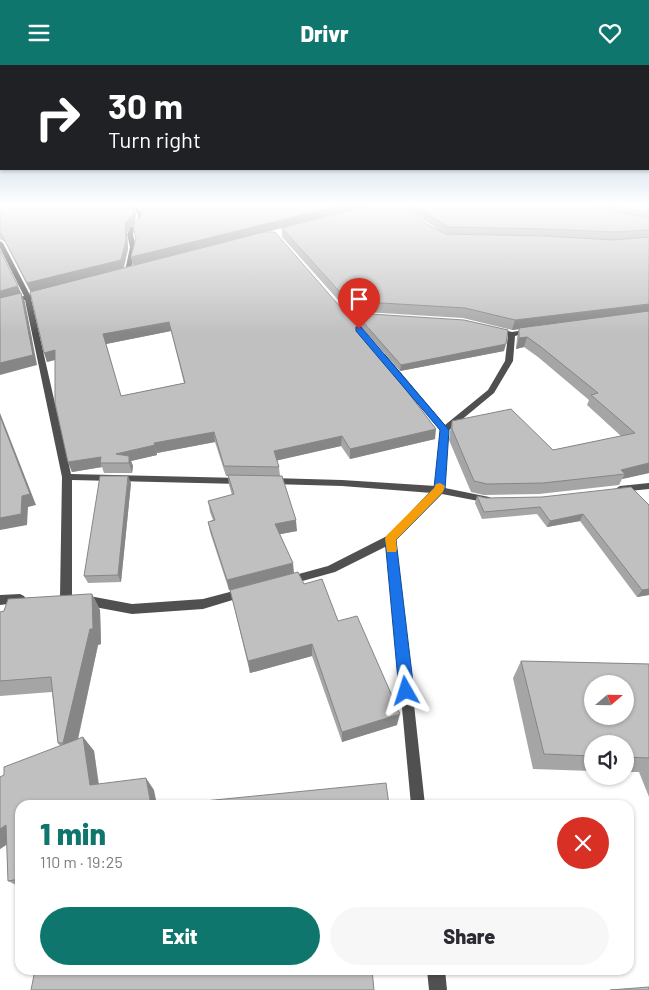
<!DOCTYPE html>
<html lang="en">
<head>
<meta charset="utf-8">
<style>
  body { margin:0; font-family:Barlow,sans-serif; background:#f7f7f7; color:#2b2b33; height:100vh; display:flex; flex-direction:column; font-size:19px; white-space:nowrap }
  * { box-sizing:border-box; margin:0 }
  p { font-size:16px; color:#7c7c81 }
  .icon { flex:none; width:28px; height:28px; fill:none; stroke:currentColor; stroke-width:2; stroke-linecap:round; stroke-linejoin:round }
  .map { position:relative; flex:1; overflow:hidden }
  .side { position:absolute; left:15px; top:735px; width:619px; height:175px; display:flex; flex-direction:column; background:#fff; border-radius:15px; box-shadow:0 1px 4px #0004 }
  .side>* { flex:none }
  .banner { position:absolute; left:0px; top:0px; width:650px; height:105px; box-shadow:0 1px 4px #0004; background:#202124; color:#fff; overflow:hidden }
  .needle { width:32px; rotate:70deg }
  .tools { position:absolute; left:584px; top:610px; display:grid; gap:10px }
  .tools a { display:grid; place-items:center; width:50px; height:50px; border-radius:50%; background:#fff; box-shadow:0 1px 4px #0004; font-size:25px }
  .pin { position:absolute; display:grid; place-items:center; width:42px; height:42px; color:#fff; margin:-51px -21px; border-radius:50% 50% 50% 0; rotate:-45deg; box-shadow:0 0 5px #0007 }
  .pin .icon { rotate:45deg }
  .me { position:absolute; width:55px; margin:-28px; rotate:354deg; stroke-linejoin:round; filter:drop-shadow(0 0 4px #0008) }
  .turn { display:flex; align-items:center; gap:18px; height:105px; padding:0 25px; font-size:22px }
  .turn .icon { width:65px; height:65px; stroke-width:2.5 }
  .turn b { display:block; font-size:35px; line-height:42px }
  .round { display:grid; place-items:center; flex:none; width:52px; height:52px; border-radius:26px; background:#f7f7f7 }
  .head { display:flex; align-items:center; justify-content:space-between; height:85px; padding:0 25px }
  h1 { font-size:30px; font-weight:800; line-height:38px; color:#0f766e }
  .button { display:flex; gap:10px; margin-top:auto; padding:10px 25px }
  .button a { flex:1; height:58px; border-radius:30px; background:#0f766e; color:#fff; font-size:20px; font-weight:800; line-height:58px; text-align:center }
  .button a+a { background:#f7f7f7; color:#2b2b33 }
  header { display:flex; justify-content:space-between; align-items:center; height:65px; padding:0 25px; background:#0f766e; color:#fff; font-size:22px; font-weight:800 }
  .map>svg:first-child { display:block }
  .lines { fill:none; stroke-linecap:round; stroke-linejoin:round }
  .minor { fill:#505050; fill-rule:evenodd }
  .wall { fill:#a5a5a5; fill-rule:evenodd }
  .shaded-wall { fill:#868686 }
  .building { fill:#c0c0c0; stroke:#868686; fill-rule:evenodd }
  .route { fill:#1a73e8; stroke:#114b97 }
  .slow { fill:#f59e0b }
</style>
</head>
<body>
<header><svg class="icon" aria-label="menu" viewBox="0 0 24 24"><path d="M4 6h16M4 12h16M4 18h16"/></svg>Drivr<svg class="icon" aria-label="heart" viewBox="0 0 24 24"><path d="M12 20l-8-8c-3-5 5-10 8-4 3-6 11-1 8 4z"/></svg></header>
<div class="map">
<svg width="649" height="925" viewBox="0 0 649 925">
  <rect width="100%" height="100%" fill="#fff"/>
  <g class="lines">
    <g class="minor">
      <polygon points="133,140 137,140 142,150 141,159 134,165 133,169 136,182 131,206 128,208 125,206 130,182 127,169 130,163 137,158 138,150"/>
      <polygon points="0,176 3,178 30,230 42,226 45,228 31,233 71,409 240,413 245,416 240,419 72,415 72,532 70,535 66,537 62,535 60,532 62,412 25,235 0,242 0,238 24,231 0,183"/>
      <polygon points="347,248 368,249 371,251 368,253 345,251 344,250"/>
      <polygon points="494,263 512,267 531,264 534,266 515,271 513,296 494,328 448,366 445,423 489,432 494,435 489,438 442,429 396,475 425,740 411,740 387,481 335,507 288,520 284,519 283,516 284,513 328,501 387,471 432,428 342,421 272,419 267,416 272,413 342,415 436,421 440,365 378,291 385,289 445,360 488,325 505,296 508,270 492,266 491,265"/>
      <polygon points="649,418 649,424 620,427 615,424 620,421"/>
      <polygon points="245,523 249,524 251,527 249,530 203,544 132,549 84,540 80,538 78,535 80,532 84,530 132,539 203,534"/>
      <polygon points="20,529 24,531 26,534 24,537 0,540 0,530"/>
      <polygon points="427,905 445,905 447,925 429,925"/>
    </g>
  </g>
  <g class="wall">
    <path d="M 0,140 L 136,150 L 135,157 L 127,167 L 128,184 L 124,203 L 133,200 L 131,192 L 142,146 L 139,140 L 649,140 L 649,408 L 622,414 L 619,420 L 539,429 L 484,430 L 471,427 L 449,375 L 450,367 L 452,356 L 553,385 L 621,371 L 587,340 L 589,335 L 538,292 L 524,282 L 516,284 L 517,273 L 519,264 L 512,265 L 463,253 L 348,246 L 282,172 L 282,163 L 319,153 L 267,167 L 390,299 L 390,304 L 435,374 L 350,394 L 341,381 L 277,395 L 279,402 L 280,411 L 297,466 L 280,469 L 294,508 L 338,556 L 397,660 L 342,677 L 312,591 L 250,608 L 230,525 L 258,518 L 229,525 L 210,467 L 208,457 L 213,455 L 210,447 L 208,436 L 232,430 L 229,420 L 228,411 L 226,411 L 215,377 L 157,388 L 157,390 L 131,396 L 133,401 L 132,408 L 104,408 L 102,402 L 72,407 L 68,397 L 55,295 L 47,297 L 30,226 L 5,177 L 0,174 ZM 405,143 L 441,166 L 430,161 ZM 171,266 L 184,318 L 121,331 L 106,279 Z"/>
    <polygon points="355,248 504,286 400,306 354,254"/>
    <polygon points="131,418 121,517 88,518 84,511"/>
    <polygon points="477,431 486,433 649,440 649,530 637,532 580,456 547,462 537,449 482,454 475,438"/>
    <polygon points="92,529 100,545 101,579 98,580 78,675 83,672 94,686 99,719 154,725 20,740 20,822 8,816 7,779 0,784 0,712 60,681 58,678 52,627 0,631 0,547"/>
    <polygon points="521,596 649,599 649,732 639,707 625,707 625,679 592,679 592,706 533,704 513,613"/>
  </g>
  <g class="shaded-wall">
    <polygon points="343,140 384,140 336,149 134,201 131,192"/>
    <polygon points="134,142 136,150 135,157 127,167 128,184 123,204 31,228 27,218"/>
    <polygon points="18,221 25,237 37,300 0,310 0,226"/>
    <polygon points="649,239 649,248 512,265 515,255"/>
    <polygon points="169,257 171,266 106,279 103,269"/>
    <polygon points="527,272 524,282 516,284 519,273"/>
    <polygon points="506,279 504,286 400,306 401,300"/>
    <polygon points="55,285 58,294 47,297 44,288"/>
    <polygon points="0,348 36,440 28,442 27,460 0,465 0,453 22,431 0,351"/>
    <polygon points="436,364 435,374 350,394 350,384"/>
    <polygon points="214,367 215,377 157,388 154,378"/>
    <polygon points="342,371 341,381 275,396 274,386"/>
    <polygon points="155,380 157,390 131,396 133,401 132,408 129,398 116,389"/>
    <polygon points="101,392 100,398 102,402 72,407 68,397"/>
    <polygon points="649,398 649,408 622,414 625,409 621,405"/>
    <polygon points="128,411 131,418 121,517 118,510"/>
    <polygon points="583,449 580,456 547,462 550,456"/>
    <polygon points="296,455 297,466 276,470 275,459"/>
    <polygon points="293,498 294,508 229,525 227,515"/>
    <polygon points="649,524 649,530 637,532 642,525"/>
    <polygon points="92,529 100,545 101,579 98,580 74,691 63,678"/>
    <polygon points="312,579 312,591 250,608 248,596"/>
    <polygon points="400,649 397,660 342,677 342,667"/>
    <polygon points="83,672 94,686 100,732 90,720"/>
    <polygon points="146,713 154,725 157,740 151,740"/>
    <polygon points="6,760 20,771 0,784 0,764"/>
  </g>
  <g class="building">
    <polygon points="0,140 133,140 134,142 133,149 125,159 126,175 121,195 27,218 1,168 0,168"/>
    <polygon points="141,140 343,140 131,192 136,174 133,160 141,151 142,142"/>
    <polygon points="377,140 397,140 401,141 430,161 446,169 545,171 614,175 649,172 649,239 515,255 465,243 348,236 282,163 356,144"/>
    <polygon points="413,140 584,140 649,153 649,165 614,167 545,164 448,162"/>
    <polygon points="609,140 649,140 649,148"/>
    <path d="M 264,167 L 275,167 L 390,299 L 387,300 L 436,364 L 350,384 L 342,371 L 274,386 L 279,402 L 224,401 L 214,367 L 154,378 L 155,380 L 116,389 L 129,391 L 129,398 L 100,398 L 101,392 L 68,397 L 55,338 L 55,285 L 44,288 L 30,227 ZM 169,257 L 185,318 L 121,331 L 103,269 Z"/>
    <polygon points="0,185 18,221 0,226"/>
    <polygon points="21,228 33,290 0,298 0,233"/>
    <polygon points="649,246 649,398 621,405 625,409 543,418 487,419 474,416 452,364 452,356 511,344 553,385 635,368 591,330 598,328 541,282 527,272 519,273 519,263"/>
    <polygon points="355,248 464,255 508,265 506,279 401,300"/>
    <polygon points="0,351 30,429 22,431 21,449 0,453"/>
    <polygon points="228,410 282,411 296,455 275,459 293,498 227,515 208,457 215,455 208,436 234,429"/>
    <polygon points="100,411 128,411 118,510 84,511"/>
    <polygon points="631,422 649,440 649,524 642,525 583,449 550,456 540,442 484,447 477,431 486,433 542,432"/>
    <polygon points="298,507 304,519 322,514 338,556 357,551 400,649 342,667 312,579 248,596 230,525"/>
    <polygon points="89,529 92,529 93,564 90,564 63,678 58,678 51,612 0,616 0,547 4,546 8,534"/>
    <path d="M 521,596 L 649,599 L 649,693 L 625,692 L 625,679 L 592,679 L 592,691 L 544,689 ZM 592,619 L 625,619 L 625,651 L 592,651 Z"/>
    <polygon points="83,672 90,720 146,713 151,740 20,740 20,814 8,816 6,760 0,764 0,712 4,710 4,702"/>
    <polygon points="386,718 389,740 164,740"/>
    <polygon points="35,905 372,905 374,925 31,925"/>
    <polygon points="649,922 649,925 610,925"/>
  </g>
  <linearGradient id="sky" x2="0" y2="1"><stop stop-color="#8aabca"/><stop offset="0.52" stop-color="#fff"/><stop offset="1" stop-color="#fff" stop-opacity="0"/></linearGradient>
  <rect width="649" height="269" fill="url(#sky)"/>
  <polygon class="route" points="356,262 361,262 449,365 445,425 396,475 414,626 412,631 406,633 401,631 399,626 385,474 434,423 440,365 356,266"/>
  <polygon class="slow" points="440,418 445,421 443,427 396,475 397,484 396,487 387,487 385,474 386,471 434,423 436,419"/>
</svg>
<div class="tools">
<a><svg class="needle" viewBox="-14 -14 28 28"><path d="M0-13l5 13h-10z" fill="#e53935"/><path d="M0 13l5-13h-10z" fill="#7c7c81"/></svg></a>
<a><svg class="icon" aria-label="sound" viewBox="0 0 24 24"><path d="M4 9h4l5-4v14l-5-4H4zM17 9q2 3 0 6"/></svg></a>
</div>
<div class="pin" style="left:359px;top:264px;background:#d93025"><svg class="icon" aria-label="arrive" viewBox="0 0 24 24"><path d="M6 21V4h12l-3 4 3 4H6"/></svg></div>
<svg class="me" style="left:406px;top:626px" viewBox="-20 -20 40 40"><path d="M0-17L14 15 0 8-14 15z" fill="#1a73e8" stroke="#fff" stroke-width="4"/></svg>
<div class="banner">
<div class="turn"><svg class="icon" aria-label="right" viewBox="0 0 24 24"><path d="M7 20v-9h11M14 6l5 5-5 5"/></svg><div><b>30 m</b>Turn right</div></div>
</div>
<section class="side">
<div class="head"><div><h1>1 min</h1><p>110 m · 19:25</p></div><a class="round" style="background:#d93025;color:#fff"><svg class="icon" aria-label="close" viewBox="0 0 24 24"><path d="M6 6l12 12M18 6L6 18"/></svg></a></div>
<div class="button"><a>Exit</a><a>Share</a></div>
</section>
</div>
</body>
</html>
